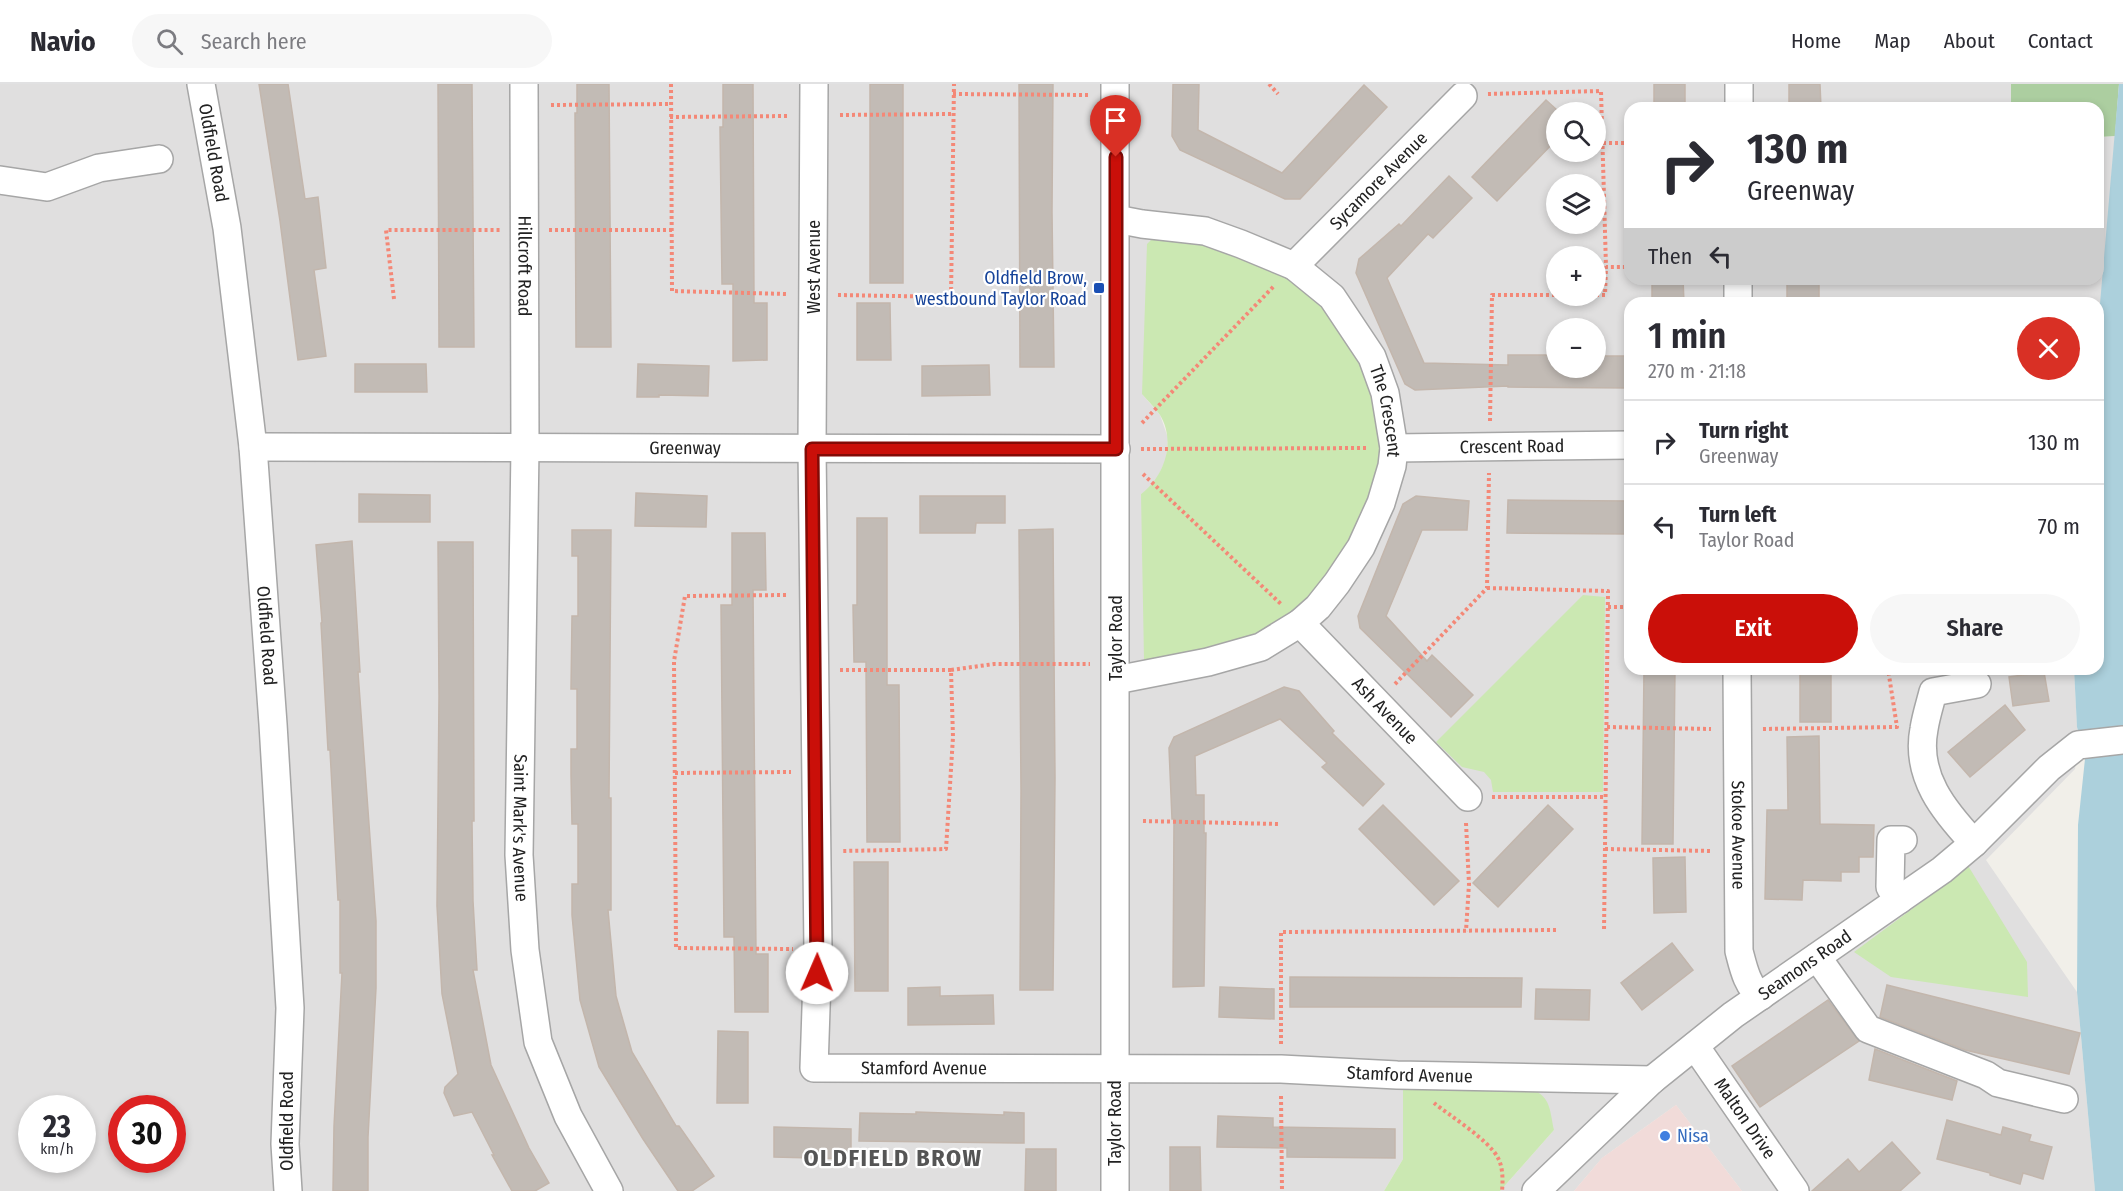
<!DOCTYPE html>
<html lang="en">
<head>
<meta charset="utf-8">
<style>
  body { margin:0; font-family:"Fira Sans Condensed",sans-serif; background:#f7f7f7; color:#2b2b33; height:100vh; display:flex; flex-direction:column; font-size:22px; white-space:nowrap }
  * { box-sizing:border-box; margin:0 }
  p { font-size:20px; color:#7c7c81 }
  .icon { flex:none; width:33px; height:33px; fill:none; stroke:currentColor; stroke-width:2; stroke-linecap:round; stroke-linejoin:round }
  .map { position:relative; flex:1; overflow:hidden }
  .details { position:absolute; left:1624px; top:213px; width:480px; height:378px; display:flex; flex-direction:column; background:#fff; border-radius:18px; box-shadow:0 3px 9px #0003 }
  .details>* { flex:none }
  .top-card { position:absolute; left:1624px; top:18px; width:480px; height:183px; border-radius:18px; box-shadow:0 3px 9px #0003; background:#fff; color:#2b2b33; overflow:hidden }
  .tools { position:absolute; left:1546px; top:18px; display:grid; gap:12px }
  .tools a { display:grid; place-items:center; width:60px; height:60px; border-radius:50%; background:#fff; box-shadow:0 3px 9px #0003; font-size:30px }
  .speed { position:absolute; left:18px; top:1011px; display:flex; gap:12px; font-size:30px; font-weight:700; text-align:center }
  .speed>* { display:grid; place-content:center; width:78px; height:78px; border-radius:50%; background:#fff; box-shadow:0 3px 9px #0003; line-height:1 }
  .speed small { font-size:15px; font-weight:400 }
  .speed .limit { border:9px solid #d22; background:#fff; color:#111 }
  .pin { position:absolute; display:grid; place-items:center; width:51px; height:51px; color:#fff; margin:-62px -26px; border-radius:50% 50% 50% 0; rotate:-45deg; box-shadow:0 0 6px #0007 }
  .pin .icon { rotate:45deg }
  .me { position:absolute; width:66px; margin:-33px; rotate:1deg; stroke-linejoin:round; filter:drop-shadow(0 0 4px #0008) }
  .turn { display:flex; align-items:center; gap:21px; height:126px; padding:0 24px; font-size:27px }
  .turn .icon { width:78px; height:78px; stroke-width:2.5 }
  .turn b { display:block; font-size:42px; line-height:51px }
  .then { display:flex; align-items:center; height:57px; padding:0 24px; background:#0003; gap:12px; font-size:22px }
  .round { display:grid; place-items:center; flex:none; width:63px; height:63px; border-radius:32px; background:#f7f7f7 }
  .head { display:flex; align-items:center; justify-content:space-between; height:102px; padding:0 24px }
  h1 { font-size:36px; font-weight:600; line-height:45px }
  .action { display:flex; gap:12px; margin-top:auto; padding:12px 24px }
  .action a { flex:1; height:69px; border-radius:36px; background:#ca0f09; color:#fff; font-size:24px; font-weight:600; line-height:69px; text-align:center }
  .action a+a { background:#f7f7f7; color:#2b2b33 }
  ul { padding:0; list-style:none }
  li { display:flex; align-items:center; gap:18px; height:84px; padding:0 24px; border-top:2px solid #e1e1e2 }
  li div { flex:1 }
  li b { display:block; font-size:22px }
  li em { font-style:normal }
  header { display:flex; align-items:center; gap:36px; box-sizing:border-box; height:84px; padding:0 30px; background:#fff; border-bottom:2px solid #e1e1e2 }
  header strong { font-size:28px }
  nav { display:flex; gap:33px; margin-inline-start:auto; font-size:21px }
  .search { width:420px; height:54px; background:#f7f7f7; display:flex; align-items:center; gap:15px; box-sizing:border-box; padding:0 21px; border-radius:33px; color:#7c7c81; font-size:22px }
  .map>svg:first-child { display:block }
  .residential { fill:#e0dfdf; fill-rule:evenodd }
  .commercial { fill:#f1dbd9 }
  .grass { fill:#cbe8b2 }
  .forest { fill:#accea0 }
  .water { fill:#acd0dc }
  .building { fill:#c2bbb5; stroke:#c3b6ac; stroke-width:1.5 }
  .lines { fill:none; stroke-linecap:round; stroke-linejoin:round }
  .minor-casing { stroke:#a6a6a6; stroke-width:30 }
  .path { stroke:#f48877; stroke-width:4; stroke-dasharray:3 3; stroke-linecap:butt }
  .minor { stroke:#fff; stroke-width:27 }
  .route-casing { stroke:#830a06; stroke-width:15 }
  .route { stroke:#ca0f09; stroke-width:10 }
  .transit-dot { fill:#1a4fb4; stroke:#fff; stroke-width:2 }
  .shop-dot { fill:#3f7fe0; stroke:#fff; stroke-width:2 }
  .labels { text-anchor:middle; stroke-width:4.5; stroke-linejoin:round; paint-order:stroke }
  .street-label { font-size:18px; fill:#222; stroke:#fff }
  .transit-label { font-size:18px; fill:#164399; stroke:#fff; text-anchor:end }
  .shop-label { font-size:18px; fill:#366cbe; stroke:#fff; text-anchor:start }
  .district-label { font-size:24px; font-weight:bold; letter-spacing:1.5px; fill:#555; stroke:#fff }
</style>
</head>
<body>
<header>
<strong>Navio</strong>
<div class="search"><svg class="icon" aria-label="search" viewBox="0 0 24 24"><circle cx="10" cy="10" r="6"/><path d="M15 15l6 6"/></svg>Search here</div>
<nav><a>Home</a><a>Map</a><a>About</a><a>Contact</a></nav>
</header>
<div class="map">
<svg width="2123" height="1107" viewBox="0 0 2123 1107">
  <rect width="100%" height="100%" fill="#f1efe9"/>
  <path class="residential" d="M 0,0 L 2011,0 L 2011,24 L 1630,24 L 1630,195 L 2098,195 L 2099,53 L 2115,52 L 2099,243 L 2098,219 L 1630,219 L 1630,585 L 2074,585 L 2078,661 L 2075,685 L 1986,776 L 2077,908 L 2095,1107 L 1742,1107 L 1676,1021 L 1602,1074 L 1574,1107 L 1500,1107 L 1554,1046 L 1403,1002 L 1403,1075 L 1384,1107 L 0,1107 ZM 1557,28 L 1596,28 L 1596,68 L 1557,68 ZM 1557,100 L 1596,100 L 1596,140 L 1557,140 ZM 1557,172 L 1596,172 L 1596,212 L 1557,212 ZM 1557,244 L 1596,244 L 1596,284 L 1557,284 ZM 1142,310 L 1334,496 L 1141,410 L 1150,404 L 1157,394 L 1166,376 L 1168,354 L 1160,331 ZM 32,1024 L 82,1024 L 82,1076 L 32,1076 ZM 122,1024 L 172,1024 L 172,1076 L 122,1076 Z"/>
  <polygon class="commercial" points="1676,1021 1742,1107 1574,1107 1602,1074"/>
  <g class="grass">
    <path d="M 1157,150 L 1204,151 L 1295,187 L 1352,245 L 1393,359 L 1334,496 L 1261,558 L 1151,578 L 1144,576 L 1141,410 C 1165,392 1176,357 1160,331 C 1155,324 1148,317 1142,310 L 1147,160 Z"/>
    <polygon points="1583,511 1605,513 1603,708 1493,708 1491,696 1484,688 1462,683 1436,658"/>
    <polygon points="1967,780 2027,878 2028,913 1891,893 1854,868 1939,805"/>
    <path d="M 1403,1002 L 1533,1006 C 1551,1013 1550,1028 1554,1046 L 1500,1107 L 1384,1107 L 1403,1075 Z"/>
  </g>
  <polygon class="forest" points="2011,0 2119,0 2115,52 2099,53 2098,24 2011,24"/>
  <polygon class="water" points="2119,0 2123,0 2123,1107 2095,1107 2077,908 2078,741 2085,675 2077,643 2074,585 2098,585 2098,243"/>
  <g class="building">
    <polygon points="259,0 288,0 305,115 318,113 326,184 314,186 326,272 298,276 280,137"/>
    <polygon points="438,0 472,0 474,263 439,263"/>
    <polygon points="577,0 609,0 611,263 576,263 575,29 577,29"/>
    <polygon points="723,0 753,0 754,219 767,219 767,276 733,277 733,200 722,200 720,43 723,43"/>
    <rect x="870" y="0" width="33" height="199"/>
    <polygon points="1019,0 1053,0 1052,127 1054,283 1020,283"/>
    <polygon points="1173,0 1199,0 1198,46 1282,89 1364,1 1387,23 1300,115 1285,115 1180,66 1172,52"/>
    <rect x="1654" y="0" width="31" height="24"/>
    <polygon points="1789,0 1820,0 1821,24 1789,24"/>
    <polygon points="1546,16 1557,26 1557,55 1497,117 1472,93"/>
    <polygon points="1449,92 1472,114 1433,154 1428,150 1387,194 1424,279 1508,281 1508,271 1557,271 1557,284 1596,284 1596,272 1630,272 1630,304 1508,303 1508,302 1415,306 1405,300 1356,189 1359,175 1399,140 1401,142"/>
    <polygon points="1652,195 1683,195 1684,219 1652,219"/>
    <rect x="1787" y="198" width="32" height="21"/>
    <polygon points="857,219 890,219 891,276 857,276"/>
    <polygon points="355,280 426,280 427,308 355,308"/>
    <polygon points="638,280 709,282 708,312 659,311 659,313 637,313"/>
    <polygon points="989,281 990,311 922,312 922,282"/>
    <polygon points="636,409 707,412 706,443 635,442"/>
    <polygon points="359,410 430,411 430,438 359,438"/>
    <polygon points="920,412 1005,412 1005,439 976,439 975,449 920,449"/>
    <polygon points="1416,412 1469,417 1467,446 1422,446 1386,532 1427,577 1432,571 1473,611 1451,633 1360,544 1358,532 1403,420"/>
    <polygon points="1508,416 1630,417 1630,450 1507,449"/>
    <polygon points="857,434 887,434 887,601 899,601 900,758 867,758 866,578 854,578 853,521 857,521"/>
    <polygon points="1053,445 1055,694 1053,906 1020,906 1021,707 1019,446"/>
    <polygon points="572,446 611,446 609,714 611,714 611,826 608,826 616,912 632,968 676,1042 679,1042 714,1092 692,1107 678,1107 643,1055 599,983 580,916 572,831 572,800 578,800 578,740 572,740 571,691 571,665 577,665 577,605 571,605 572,532 578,532 578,472 572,472"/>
    <polygon points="732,449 765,449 766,506 753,506 756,870 768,870 768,928 735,928 734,853 724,853 721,521 732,521"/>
    <polygon points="352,457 360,588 358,588 376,837 376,904 368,1053 368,1107 333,1107 334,1042 342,889 340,889 340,816 338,816 330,666 328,666 321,539 322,538 316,461"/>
    <polygon points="438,458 473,458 474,737 472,737 473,817 477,886 473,886 491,981 529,1064 549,1099 535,1107 512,1107 492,1071 494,1071 472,1028 454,1032 444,1009 445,1003 458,990 442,910 437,822 439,613"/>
    <polygon points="1644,585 1675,585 1673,760 1642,760"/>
    <rect x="1800" y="585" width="31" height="53"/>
    <polygon points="2044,588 2049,617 2013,622 2009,593"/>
    <polygon points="1284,603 1299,607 1334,647 1332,649 1384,700 1363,722 1322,683 1327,679 1280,635 1195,672 1196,711 1204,711 1204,749 1206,749 1204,902 1173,903 1174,735 1172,735 1169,664 1174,653"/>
    <polygon points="2005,621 2025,646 1970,693 1948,668"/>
    <polygon points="1819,652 1820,740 1874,741 1873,773 1859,773 1859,788 1841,788 1841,797 1803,796 1802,816 1765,815 1767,726 1788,726 1787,653"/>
    <polygon points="1383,721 1459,797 1434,821 1359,745"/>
    <polygon points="1548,721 1573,745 1498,823 1473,799"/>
    <polygon points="1685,773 1686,828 1654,829 1653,774"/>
    <polygon points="854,778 888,778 888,907 855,907"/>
    <polygon points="1672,859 1693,886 1642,926 1621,899"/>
    <polygon points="1290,893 1522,894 1521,923 1290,923"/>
    <polygon points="1887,901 2080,949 2069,990 1965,966 1880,933"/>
    <polygon points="940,903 940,912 993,911 994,940 908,941 908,904"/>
    <polygon points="1220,903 1274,905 1274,935 1219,933"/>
    <polygon points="1536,905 1590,906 1589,936 1535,935"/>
    <polygon points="1828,916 1859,957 1760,1023 1732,982"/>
    <polygon points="718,947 748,948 748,1019 717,1019"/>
    <polygon points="1875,965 1957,997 1952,1016 1869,996"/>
    <polygon points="916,1028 1004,1031 1004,1028 1024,1029 1024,1059 859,1057 860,1029 916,1030"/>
    <polygon points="1218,1032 1273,1034 1273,1043 1395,1045 1395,1074 1287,1073 1287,1064 1217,1063"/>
    <polygon points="1947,1036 2001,1051 2003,1043 2031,1051 2029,1057 2052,1063 2043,1095 2023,1089 2020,1100 1990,1091 1990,1089 1937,1075"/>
    <polygon points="774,1043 851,1045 851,1075 774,1073"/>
    <polygon points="1892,1058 1920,1089 1900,1107 1812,1107 1848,1075 1859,1088"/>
    <polygon points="1170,1063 1200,1063 1201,1107 1170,1107"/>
    <polygon points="1026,1065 1056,1065 1056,1107 1025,1107"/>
  </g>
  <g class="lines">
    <g class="minor-casing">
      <g id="minor">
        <path id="s1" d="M 201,0 L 227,144 L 253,363 L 273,640 L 290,924 L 285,1060 L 288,1107"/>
        <path id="s2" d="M 524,0 L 525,364 L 519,771 L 525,866 L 538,958 L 568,1032 L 609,1107"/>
        <path id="s3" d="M 814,0 L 812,365 L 818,865 L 814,984 L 1281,985 L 1397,991 L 1652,996"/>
        <polyline points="1739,24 1739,0"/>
        <polyline points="0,96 47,103 99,84 159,75"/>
        <path id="s4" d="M 1116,135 L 1142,140 L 1205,147 L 1241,160 L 1294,182 L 1332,213 L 1372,273 L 1385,309 L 1394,364 L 1392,382 L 1381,419 L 1361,463 L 1337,499 L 1318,523 L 1300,539 L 1261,563 L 1208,578 L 1116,596"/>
        <path id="s5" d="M 1294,182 L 1463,12"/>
        <polyline points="1738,195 1738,219"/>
        <path id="s6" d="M 253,363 L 1116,365"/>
        <path id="s7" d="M 1394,364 L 1630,361"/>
        <path id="s8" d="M 1300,539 L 1468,713"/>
        <path id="s9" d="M 1737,585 L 1739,867 C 1743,882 1747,903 1761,912"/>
        <path d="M 1974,759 C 1944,727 1915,692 1924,645 C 1926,632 1930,620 1933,608 L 1977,600"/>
        <polyline points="1899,816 1890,803 1891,756 1903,756"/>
        <polyline points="1817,873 1868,945 1986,991 1998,999 2064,1015"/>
        <path id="s10" d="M 1695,962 L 1795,1107"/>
        <polyline points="1115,1107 1115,0"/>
        <path id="s11" d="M 1536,1107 L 1652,996 L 1733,931 L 1942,786 L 1974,759 L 2049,684 L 2078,661 L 2123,656"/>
      </g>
    </g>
    <g class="path">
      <polyline points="671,0 672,207 786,210"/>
      <polyline points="1269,0 1278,10"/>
      <polyline points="953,10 1088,11"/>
      <polyline points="1488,10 1601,7 1606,183 1630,183"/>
      <polyline points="551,21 671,20"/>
      <polyline points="840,31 953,30"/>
      <polyline points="670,33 787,32"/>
      <polyline points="1603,59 1630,59"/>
      <polyline points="549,146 672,146"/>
      <polyline points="838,211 951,213 954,0"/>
      <polyline points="1596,211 1605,211 1606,183"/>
      <polyline points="394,215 386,146 500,146"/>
      <polyline points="1490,337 1492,211 1557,211"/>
      <polyline points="1142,339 1274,202"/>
      <polyline points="1141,365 1367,364"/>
      <polyline points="1143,390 1282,521"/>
      <polyline points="1487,504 1608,507 1604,848"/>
      <polyline points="786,511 685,512 674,577 676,864 793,865"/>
      <polyline points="1608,523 1630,523"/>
      <polyline points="840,586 951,586 953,653 946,765 842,767"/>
      <polyline points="951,586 994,580 1090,580"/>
      <polyline points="1395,600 1487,504 1489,389"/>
      <polyline points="1607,643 1711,645"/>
      <polyline points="1763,645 1897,643 1888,585"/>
      <polyline points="675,689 791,688"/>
      <polyline points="1492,713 1606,713"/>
      <polyline points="1143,737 1279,740"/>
      <polyline points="1466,739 1469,800 1466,847"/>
      <polyline points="1605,765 1712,767"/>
      <polyline points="1281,960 1281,848 1556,846"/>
      <polyline points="1281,1012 1282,1107"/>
      <path d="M 1434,1019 C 1450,1032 1489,1056 1498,1074 C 1503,1083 1503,1097 1502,1107"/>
    </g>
    <use href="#minor" class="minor"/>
  </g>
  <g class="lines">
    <g class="route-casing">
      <polyline id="route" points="817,889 812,365 1116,365 1116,73"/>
    </g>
    <use href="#route" class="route"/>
  </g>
  <rect class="transit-dot" x="1093" y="198" width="12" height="12" rx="3"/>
  <circle class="shop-dot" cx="1665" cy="1052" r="6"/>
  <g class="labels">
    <g class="street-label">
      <text dy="6" stroke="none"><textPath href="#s1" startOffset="70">Oldfield Road</textPath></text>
      <text dy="6" stroke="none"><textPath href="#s5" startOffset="120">Sycamore Avenue</textPath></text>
      <text dy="6" stroke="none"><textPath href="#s2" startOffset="182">Hillcroft Road</textPath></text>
      <text transform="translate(814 183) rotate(-90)" y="6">West Avenue</text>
      <text dy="6" stroke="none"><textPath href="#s4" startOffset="363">The Crescent</textPath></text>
      <text dy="6" stroke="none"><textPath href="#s7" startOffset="118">Crescent Road</textPath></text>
      <text dy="6" stroke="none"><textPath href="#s6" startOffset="432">Greenway</textPath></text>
      <text dy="6" stroke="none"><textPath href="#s1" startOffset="556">Oldfield Road</textPath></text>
      <text transform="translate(1116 554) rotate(-90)" y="6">Taylor Road</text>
      <text dy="6" stroke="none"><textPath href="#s8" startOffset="122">Ash Avenue</textPath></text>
      <text dy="6" stroke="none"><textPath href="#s2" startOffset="744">Saint Mark's Avenue</textPath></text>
      <text dy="6" stroke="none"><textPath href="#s9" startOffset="166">Stokoe Avenue</textPath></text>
      <text dy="6" stroke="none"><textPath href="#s11" startOffset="352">Seamons Road</textPath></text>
      <text dy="6" stroke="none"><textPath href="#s3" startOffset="1094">Stamford Avenue</textPath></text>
      <text dy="6" stroke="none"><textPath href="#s3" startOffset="1580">Stamford Avenue</textPath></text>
      <text dy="6" stroke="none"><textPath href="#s10" startOffset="88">Malton Drive</textPath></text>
      <text transform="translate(287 1037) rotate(-90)" y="6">Oldfield Road</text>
      <text transform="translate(1115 1039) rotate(-90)" y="6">Taylor Road</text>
    </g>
    <g class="transit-label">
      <text x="1087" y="200">Oldfield Brow,<tspan x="1087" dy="21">westbound Taylor Road</tspan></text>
    </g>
    <g class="shop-label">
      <text x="1677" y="1058">Nisa</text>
    </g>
    <g class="district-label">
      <text x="893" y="1082">OLDFIELD BROW</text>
    </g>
  </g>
</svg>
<div class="tools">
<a><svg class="icon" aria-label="search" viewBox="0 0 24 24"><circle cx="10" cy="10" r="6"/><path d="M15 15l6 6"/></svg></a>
<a><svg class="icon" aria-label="layers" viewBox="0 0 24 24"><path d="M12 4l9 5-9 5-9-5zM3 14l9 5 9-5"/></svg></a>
<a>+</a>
<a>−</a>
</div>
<div class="speed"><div>23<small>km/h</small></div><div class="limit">30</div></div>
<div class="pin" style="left:1116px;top:73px;background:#d93025"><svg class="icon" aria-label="arrive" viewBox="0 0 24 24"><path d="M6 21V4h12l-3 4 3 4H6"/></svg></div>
<svg class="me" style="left:817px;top:889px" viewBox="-20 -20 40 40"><circle r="19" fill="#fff"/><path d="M0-13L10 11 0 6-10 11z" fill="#ca0f09"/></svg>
<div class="top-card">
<div class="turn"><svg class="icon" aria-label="right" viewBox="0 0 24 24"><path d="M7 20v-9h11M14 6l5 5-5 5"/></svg><div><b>130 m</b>Greenway</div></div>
<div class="then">Then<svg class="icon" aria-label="left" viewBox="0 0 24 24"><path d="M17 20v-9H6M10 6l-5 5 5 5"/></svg></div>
</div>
<section class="details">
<div class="head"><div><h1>1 min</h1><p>270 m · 21:18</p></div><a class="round" style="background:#d93025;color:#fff"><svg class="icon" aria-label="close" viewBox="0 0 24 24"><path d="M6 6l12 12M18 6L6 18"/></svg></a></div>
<ul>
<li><svg class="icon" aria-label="right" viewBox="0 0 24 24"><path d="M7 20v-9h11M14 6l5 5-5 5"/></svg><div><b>Turn right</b><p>Greenway</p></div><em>130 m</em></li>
<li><svg class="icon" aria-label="left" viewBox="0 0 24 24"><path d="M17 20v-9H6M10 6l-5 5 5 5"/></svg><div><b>Turn left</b><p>Taylor Road</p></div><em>70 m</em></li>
</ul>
<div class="action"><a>Exit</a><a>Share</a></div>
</section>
</div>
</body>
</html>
